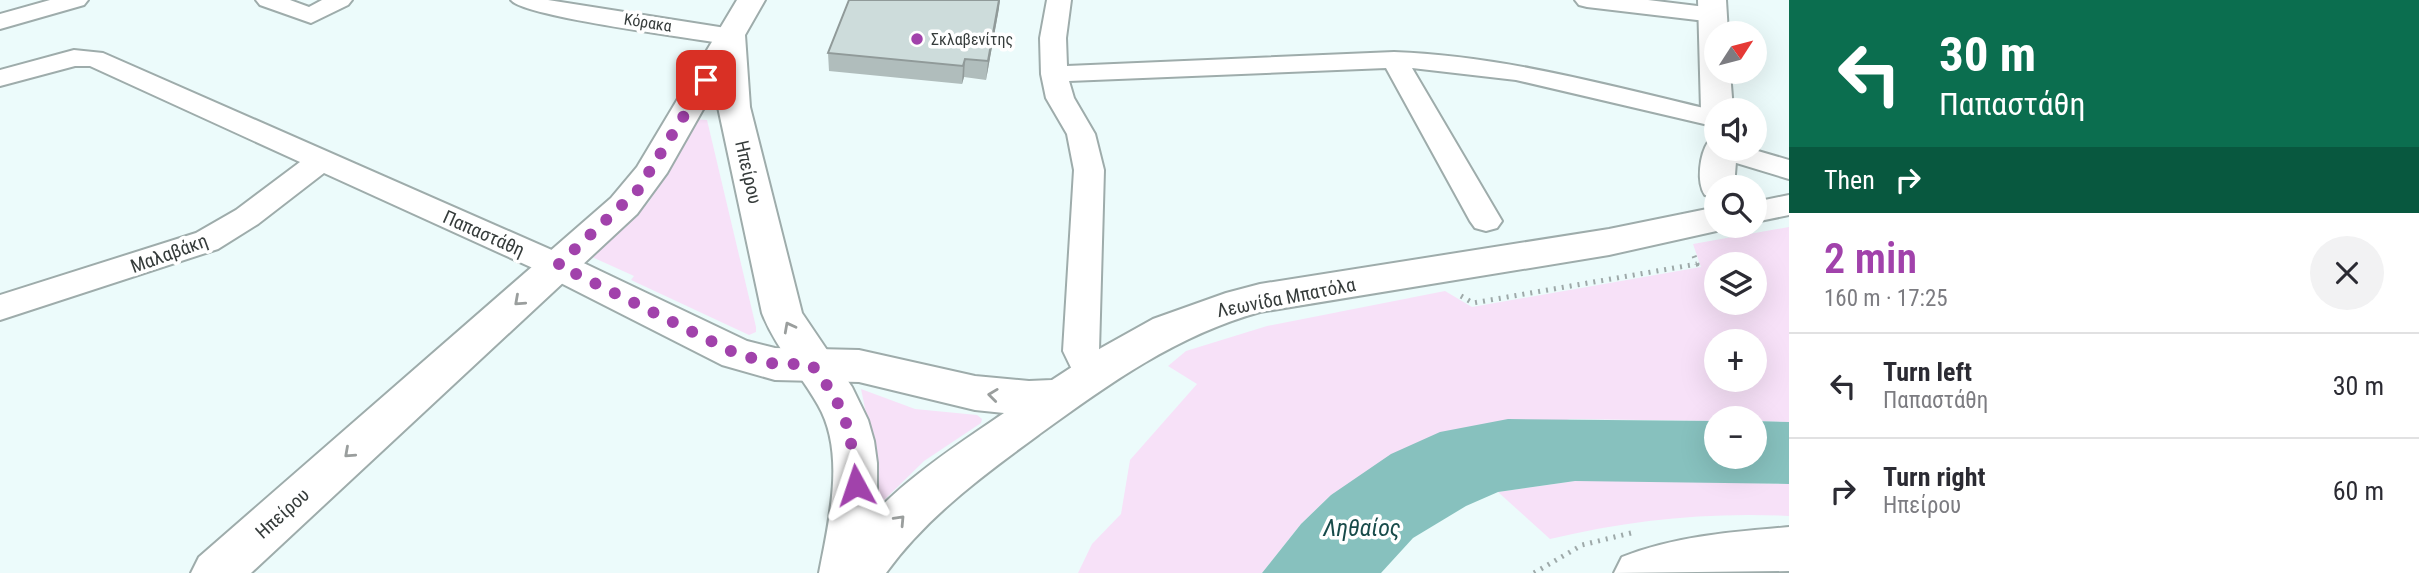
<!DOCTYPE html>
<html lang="en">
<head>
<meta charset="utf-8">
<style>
  body { margin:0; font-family:"Roboto Condensed",sans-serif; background:#f2f2f3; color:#2b2b33; height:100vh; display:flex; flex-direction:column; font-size:26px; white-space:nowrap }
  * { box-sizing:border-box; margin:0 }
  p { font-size:23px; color:#7c7c81 }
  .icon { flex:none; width:38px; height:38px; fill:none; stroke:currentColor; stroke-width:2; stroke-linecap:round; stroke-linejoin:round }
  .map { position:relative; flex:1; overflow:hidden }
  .sheet { display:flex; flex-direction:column; background:#fff; width:630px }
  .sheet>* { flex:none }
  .guide { background:#0b6e4f; color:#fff; overflow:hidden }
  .needle { width:46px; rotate:54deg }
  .fabs { position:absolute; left:1704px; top:21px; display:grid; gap:14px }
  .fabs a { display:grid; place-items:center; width:63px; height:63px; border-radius:50%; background:#fff; box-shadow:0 7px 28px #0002; font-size:35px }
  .pin { position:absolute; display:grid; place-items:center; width:60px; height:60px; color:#fff; margin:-30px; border-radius:14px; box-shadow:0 4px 10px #0006 }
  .me { position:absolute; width:77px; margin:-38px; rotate:355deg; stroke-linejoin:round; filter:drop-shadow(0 0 5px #0008) }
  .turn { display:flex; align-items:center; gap:24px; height:147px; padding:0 35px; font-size:32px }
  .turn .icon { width:91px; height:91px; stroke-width:2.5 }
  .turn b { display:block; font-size:49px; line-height:60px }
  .then { display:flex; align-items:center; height:66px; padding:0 35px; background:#0003; gap:14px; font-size:26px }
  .round { display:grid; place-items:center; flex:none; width:74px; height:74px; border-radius:37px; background:#f2f2f3 }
  .summary { display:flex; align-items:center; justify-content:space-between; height:119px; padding:0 35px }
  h1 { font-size:42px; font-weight:600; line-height:52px; color:#a142ab }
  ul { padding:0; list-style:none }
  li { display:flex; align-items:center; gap:21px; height:105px; padding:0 35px; border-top:2px solid #e1e1e2 }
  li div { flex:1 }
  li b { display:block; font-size:26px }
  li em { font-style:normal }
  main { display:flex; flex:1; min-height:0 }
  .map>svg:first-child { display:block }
  .green { fill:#f7e1f8; fill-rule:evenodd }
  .water { fill:#87c1be }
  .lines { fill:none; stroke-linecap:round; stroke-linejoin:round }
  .street-casing { stroke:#9eacab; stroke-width:4 }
  .secondary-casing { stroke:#9eacab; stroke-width:4 }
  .primary-casing { stroke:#9eacab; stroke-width:4 }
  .path { stroke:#9ea9a9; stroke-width:5; stroke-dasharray:2 6; stroke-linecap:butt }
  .street { fill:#fff; fill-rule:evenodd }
  .secondary { fill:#fff; fill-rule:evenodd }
  .primary { fill:#fff; fill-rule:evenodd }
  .wall { fill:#b0bdbc }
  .shaded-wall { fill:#909a99 }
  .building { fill:#cddcdb; stroke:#909a99; stroke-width:2 }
  .oneway { stroke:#9a9e9d }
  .route { stroke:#a142ab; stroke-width:12; stroke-dasharray:0 21.6 }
  .poi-dot { fill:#a142ab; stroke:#fff; stroke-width:2.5 }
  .labels { text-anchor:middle; stroke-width:7; stroke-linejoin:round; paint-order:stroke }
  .far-street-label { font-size:16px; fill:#363c3b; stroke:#fff }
  .far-poi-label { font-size:16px; fill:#363c3b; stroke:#fff; text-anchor:start }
  .street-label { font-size:19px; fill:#363c3b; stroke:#fff }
  .near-water-label { font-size:24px; font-style:italic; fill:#184b4a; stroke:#fff }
</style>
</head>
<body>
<main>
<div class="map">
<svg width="1789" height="573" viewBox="0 0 1789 573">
  <rect width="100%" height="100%" fill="#ecfbfb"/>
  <g class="green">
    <polygon points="694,119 707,120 756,327 756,332 749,335 631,280 634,276 592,257 649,202"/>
    <path d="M 1789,227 L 1789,422 L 1755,421 L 1755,418 L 1717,418 L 1717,421 L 1570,419 L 1331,495 L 1301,524 L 1262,573 L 1078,573 L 1092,544 L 1121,514 L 1130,460 L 1197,384 L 1168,366 L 1186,351 L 1267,326 L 1445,291 L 1472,307 L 1701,267 L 1693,244 ZM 1717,264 L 1755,264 L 1755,303 L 1717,303 ZM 1717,341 L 1755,341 L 1755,380 L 1717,380 Z"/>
    <polygon points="861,389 915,409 977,415 982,419 981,423 924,461 877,507 872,507 867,418"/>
    <path d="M 1624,480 L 1789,484 L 1789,516 C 1707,512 1630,520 1550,539 L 1498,492 L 1575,481 Z"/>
  </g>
  <polygon class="water" points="1508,419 1717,421 1717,457 1755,457 1755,421 1789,422 1789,484 1575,481 1498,492 1466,506 1413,538 1381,573 1262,573 1301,524 1331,495 1391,454 1440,432"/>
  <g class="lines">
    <g class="street-casing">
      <g id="street">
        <polygon points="50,0 88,0 84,5 0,29 0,14"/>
        <polygon points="256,0 290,0 309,7 322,0 352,0 348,5 311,23 260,5"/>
        <path d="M 511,0 L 548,0 L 732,29 L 741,32 L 745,37 L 741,42 L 732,45 C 700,39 523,17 511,0 Z"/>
        <path d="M 1047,0 L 1071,0 L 1066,38 L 1067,66 L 1394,52 C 1505,56 1610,86 1717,111 L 1717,127 L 1516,80 L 1412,68 L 1502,221 L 1497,228 L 1486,231 L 1475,228 L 1470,221 L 1386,68 L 1069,81 L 1074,98 L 1095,134 L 1104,170 L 1099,351 L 1110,374 L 1105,384 L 1092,388 L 1079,384 L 1063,351 L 1074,170 L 1067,134 L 1046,98 L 1041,74 L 1040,38 Z"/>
        <polygon points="1575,0 1648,0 1714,8 1723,10 1726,15 1723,20 1714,22 1587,7 1579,5"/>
        <polygon points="74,50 103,53 570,258 574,266 570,274 558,277 546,274 324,173 258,224 218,249 0,320 0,295 196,233 236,210 300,162 90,66 75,66 0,86 0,70"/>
        <polygon points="1717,141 1717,149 1751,149 1789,160 1789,179 1710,155 1706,149 1710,143"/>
        <polygon points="1789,195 1789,215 1755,222 1755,202"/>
      </g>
    </g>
    <g class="secondary-casing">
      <g id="secondary">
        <polygon points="1698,0 1726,0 1728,33 1717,33 1717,72 1730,72 1733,110 1717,110 1717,119 1706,117 1701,110"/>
        <path d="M 1717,139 L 1717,149 L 1737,149 L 1734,187 L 1717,187 L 1717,198 L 1705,195 C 1696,182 1700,154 1708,142 Z"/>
        <path d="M 1717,207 L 1717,226 L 1730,228 L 1609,255 L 1260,312 C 1177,335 1110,383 1041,433 C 985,474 927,516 886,573 L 832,573 C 862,506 945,453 1004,413 L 975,410 L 859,382 L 775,380 L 722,365 L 545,275 L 539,266 L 545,257 L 558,253 L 571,257 L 747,341 L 775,348 L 859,350 L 975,376 L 1029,381 L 1052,380 L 1101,348 L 1153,319 L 1226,293 L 1260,284 L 1609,229 Z"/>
        <path d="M 1789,527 L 1789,571 L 1614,573 L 1622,557 C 1676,536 1731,532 1789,527 Z"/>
      </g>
    </g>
    <g class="primary-casing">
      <path id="primary" d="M 737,0 L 765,0 L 745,35 L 750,107 L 802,313 L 852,387 L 868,420 L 874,441 L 877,463 L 877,507 L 869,573 L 819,573 C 829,521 846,453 818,405 C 800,373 775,347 762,313 L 718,107 L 718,83 L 667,173 L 637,214 L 251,573 L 191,573 L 199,557 L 611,198 L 637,167 Z"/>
    </g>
    <g class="path">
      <polyline points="1461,296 1473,303 1697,264 1693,253"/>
      <polyline points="1534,573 1582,545 1635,532"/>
    </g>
    <use href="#street" class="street"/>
    <use href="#secondary" class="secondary"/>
    <use href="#primary" class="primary"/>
  </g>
  <polygon class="wall" points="999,8 986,80 964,77 962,84 829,71 828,53"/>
  <g class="shaded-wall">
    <polygon points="999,0 1000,0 999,8 986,80 988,61"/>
    <polygon points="965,59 964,77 962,84 963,66"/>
  </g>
  <polygon class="building" points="849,0 999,0 988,61 965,59 963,66 828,53"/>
  <defs><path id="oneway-chevron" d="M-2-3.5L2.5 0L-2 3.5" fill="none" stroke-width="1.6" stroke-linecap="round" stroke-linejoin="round" transform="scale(1.75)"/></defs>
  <g class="oneway">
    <use href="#oneway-chevron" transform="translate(519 301) rotate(138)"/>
    <use href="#oneway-chevron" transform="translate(789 327) rotate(-118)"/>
    <use href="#oneway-chevron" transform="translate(993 395) rotate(-173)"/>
    <use href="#oneway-chevron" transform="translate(349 453) rotate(138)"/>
    <use href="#oneway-chevron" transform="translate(900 520) rotate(-47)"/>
  </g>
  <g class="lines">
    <path class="route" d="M 706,80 L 638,190 L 558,265 L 737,354 L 775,364 L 811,364 C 847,409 851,429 856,485"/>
  </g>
  <circle class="poi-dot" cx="917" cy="39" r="7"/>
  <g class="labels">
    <g class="far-street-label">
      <text transform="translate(648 22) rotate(9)" y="6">Κόρακα</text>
    </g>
    <g class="far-poi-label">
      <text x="931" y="45">Σκλαβενίτης</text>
    </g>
    <g class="street-label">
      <text transform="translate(749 172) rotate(77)" y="7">Ηπείρου</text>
      <text transform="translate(484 233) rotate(24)" y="7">Παπαστάθη</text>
      <text transform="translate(169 253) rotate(-20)" y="7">Μαλαβάκη</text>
      <text transform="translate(1286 297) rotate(-11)" y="7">Λεωνίδα Μπατόλα</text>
      <text transform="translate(282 513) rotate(-42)" y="7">Ηπείρου</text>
    </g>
    <g class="near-water-label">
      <text x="1362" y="536">Ληθαίος</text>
    </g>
  </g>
</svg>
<div class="fabs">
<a><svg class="needle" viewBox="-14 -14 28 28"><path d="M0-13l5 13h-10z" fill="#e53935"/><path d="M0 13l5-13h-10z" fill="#7c7c81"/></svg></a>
<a><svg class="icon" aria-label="sound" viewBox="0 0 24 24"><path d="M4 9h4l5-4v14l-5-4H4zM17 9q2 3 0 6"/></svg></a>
<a><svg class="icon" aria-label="search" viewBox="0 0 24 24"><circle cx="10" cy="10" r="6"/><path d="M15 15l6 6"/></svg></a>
<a><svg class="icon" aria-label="layers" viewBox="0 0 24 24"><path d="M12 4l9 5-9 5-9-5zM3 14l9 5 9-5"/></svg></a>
<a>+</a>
<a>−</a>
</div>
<div class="pin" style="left:706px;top:80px;background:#d93025"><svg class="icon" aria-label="arrive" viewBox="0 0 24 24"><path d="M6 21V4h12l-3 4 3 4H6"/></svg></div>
<svg class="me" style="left:856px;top:485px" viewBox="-20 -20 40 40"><path d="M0-17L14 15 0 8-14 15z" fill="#a142ab" stroke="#fff" stroke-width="4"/></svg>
</div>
<section class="sheet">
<div class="guide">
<div class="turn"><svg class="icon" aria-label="left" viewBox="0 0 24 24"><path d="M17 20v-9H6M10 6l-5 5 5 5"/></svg><div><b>30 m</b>Παπαστάθη</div></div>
<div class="then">Then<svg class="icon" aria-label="right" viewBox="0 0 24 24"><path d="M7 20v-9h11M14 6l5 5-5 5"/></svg></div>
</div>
<div class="summary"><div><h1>2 min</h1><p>160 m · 17:25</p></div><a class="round"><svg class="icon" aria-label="close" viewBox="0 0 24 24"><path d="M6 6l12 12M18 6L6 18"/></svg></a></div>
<ul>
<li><svg class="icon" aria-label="left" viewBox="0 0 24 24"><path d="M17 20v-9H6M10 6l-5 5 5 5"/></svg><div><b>Turn left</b><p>Παπαστάθη</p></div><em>30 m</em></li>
<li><svg class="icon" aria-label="right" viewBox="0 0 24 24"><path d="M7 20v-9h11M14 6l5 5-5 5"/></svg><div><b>Turn right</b><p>Ηπείρου</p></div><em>60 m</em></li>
</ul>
</section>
</main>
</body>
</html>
